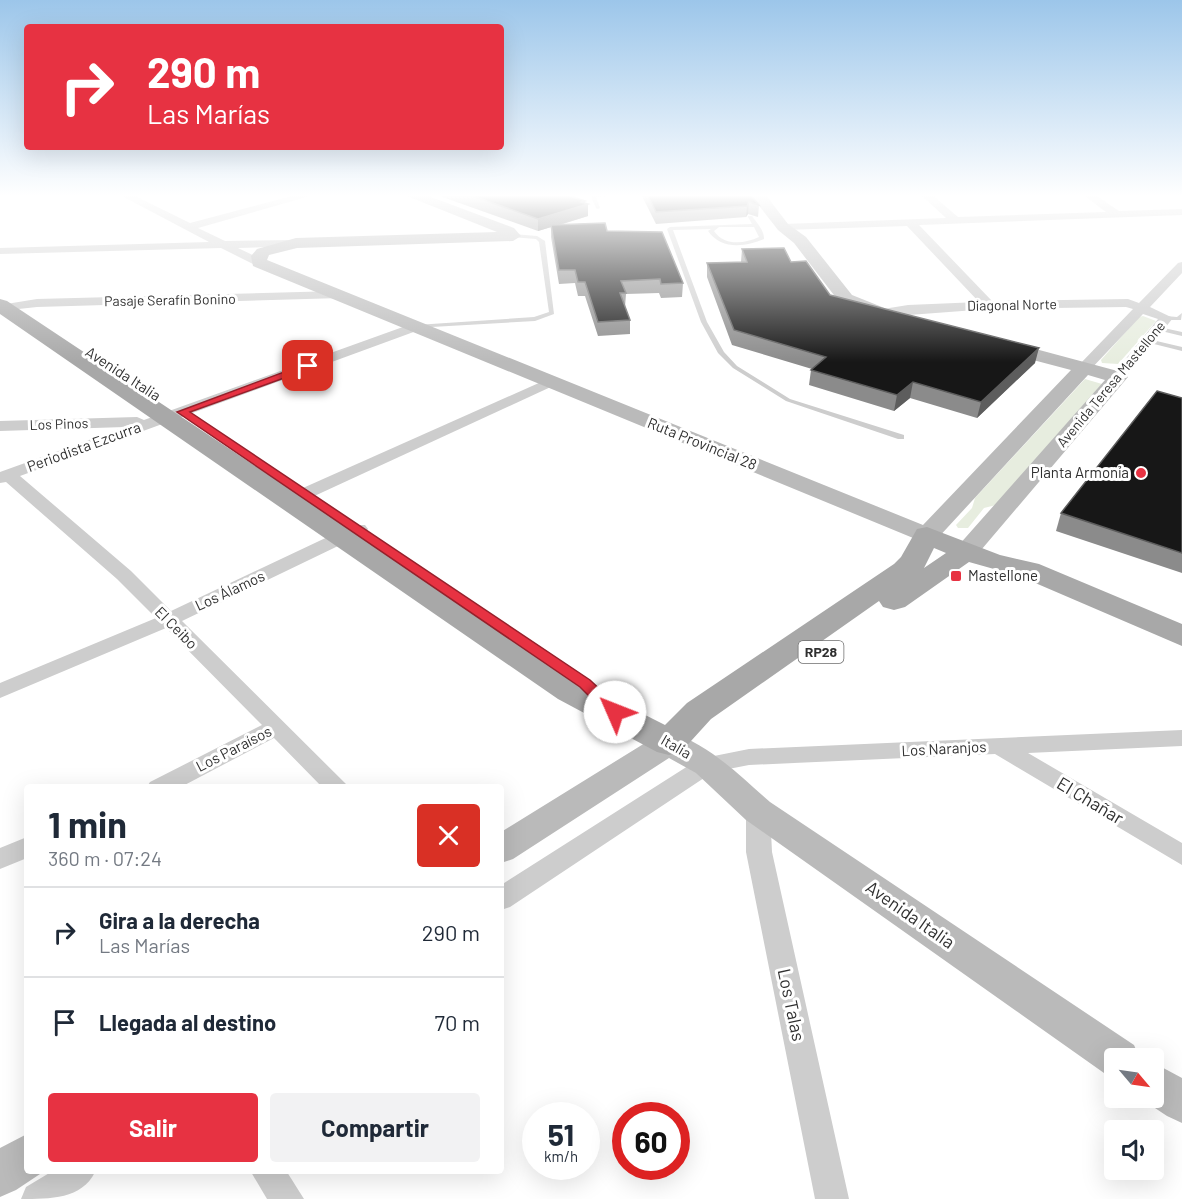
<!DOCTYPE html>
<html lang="es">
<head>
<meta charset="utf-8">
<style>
  body { margin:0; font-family:Barlow,sans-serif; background:#f2f2f3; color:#1f2937; height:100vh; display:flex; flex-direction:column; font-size:22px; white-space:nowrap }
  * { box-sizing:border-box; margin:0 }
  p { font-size:20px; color:#747a83 }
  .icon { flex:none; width:33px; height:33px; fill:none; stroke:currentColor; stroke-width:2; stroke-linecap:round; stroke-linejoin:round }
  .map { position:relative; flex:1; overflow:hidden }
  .panel { position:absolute; left:24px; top:784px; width:480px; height:390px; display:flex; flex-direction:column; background:#fff; border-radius:6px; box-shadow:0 6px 24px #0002 }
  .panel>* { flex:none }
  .guide { position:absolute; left:24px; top:24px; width:480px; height:126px; border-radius:6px; box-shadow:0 6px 24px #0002; background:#e73242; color:#fff; overflow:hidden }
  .needle { width:39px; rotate:119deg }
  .buttons { position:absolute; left:1104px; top:1048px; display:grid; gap:12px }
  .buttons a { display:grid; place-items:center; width:60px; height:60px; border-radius:6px; background:#fff; box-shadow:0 6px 24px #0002; font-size:30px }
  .speed { position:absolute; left:522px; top:1102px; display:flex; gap:12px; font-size:30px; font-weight:700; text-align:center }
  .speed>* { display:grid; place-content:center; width:78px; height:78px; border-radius:50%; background:#fff; box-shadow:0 6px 24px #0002; line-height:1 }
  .speed small { font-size:15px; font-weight:400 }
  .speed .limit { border:9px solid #d22; background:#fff; color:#111 }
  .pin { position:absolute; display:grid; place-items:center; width:51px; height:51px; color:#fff; margin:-26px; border-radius:12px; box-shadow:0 3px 9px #0006 }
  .me { position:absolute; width:66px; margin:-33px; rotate:314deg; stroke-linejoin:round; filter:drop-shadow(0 0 4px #0008) }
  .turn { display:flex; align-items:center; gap:21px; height:126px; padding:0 24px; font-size:27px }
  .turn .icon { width:78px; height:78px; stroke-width:2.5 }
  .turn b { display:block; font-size:42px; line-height:51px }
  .round { display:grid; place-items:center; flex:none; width:63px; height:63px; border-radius:6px; background:#f2f2f3 }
  .overview { display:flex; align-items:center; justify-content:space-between; height:102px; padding:0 24px }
  h1 { font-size:36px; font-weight:700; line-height:45px }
  .primary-button { display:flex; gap:12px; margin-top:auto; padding:12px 24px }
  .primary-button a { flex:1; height:69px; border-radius:6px; background:#e73242; color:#fff; font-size:24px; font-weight:700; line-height:69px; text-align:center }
  .primary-button a+a { background:#f2f2f3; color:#1f2937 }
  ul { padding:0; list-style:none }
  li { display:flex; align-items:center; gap:18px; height:90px; padding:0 24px; border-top:2px solid #e0e1e3 }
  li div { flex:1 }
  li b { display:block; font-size:22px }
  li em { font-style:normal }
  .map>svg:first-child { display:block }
  .green { fill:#e7eddf }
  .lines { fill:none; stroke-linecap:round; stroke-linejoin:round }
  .lane { fill:#cdcdcd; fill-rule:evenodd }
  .street { fill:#cdcdcd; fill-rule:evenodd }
  .secondary { fill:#bababa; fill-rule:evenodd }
  .primary { fill:#a8a8a8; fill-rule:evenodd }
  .wall { fill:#8b8b8b }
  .shaded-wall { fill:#5d5d5d }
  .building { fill:#171717; stroke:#5d5d5d; stroke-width:1.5 }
  .route { fill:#e73242; stroke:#96202b; stroke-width:1.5 }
  .poi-dot { fill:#e73242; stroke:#fff; stroke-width:2 }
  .labels { text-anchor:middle; stroke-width:6; stroke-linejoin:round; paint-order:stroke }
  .far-street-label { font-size:14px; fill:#303030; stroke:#fff }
  .shield { fill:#fff; stroke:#6e6e6e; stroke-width:1.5 }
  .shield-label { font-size:14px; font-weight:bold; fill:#303030 }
  .street-label { font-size:15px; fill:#303030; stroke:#fff }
  .poi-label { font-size:15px; fill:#303030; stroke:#fff; text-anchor:end }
  .near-street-label { font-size:18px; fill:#303030; stroke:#fff }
</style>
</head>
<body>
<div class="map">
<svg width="1182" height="1199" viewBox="0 0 1182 1199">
  <rect width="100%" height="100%" fill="#fff"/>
  <g class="green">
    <polygon points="1143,316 1156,321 1118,364 1102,363 1101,360 1139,317"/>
    <polygon points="1085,379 1102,384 996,505 984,508 968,528 958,528 956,525 972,508 975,498"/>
  </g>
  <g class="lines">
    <g class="lane">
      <polygon points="590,194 636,194 596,197 600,208 598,209 596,208"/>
      <path d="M 748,216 L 752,216 C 757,223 764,230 764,239 C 745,247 721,250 708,231 L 711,229 L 673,230 L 707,322 L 724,352 L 737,366 L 790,399 L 904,435 L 904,439 L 898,439 L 786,401 L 733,368 L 718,353 L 701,322 L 667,229 L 670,227 L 752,224 L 748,217 ZM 719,227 L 754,227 L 759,237 C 744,244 724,246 714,231 Z"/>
      <polygon points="513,234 537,236 545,241 554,314 535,321 414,328 413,327 416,325 534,317 549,312 539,242 536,239 511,237 510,236"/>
      <polygon points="1182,313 1181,320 1166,320 1163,318 1166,316 1177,317"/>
      <polygon points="1159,327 1182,332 1182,336 1157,330 1156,329"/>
      <polygon points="1148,339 1182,347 1182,351 1146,342 1146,340"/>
    </g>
    <g class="street">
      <polygon points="118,194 131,194 190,223 299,194 317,194 198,228 225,241 296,240 302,243 296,246 238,248 263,260 265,263 259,267 221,248 0,254 0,248 209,242"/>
      <polygon points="920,194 931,194 958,217 1106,212 1082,194 1094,194 1119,211 1182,209 1182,215 919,225 992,301 1128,299 1139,303 1178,263 1182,262 1182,273 1150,307 1173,318 1123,380 1118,381 1111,377 1158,319 1143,314 1089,371 1079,371 1079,365 1133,309 1126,307 989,309 882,317 876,313 877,310 908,305 979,302 907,226 783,230 778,227 783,224 946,218"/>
      <polygon points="337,291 341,292 341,298 37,307 0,311 0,305 37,299"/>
      <polygon points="414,323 419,324 419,330 20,476 131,571 171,611 353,525 365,525 368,529 365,533 182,621 350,788 323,788 274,738 179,788 146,788 150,782 262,725 166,628 0,698 0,683 156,618 117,579 6,482 0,483 0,472 125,427 0,431 0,421 137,417 144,420"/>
      <polygon points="550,378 555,379 557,382 555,385 297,504 291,505 282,500 285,496"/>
      <polygon points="1182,730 1182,746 1028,753 1182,843 1182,865 995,754 749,765 713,772 510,907 501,910 501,885 699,759 749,749"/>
      <polygon points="758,802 767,805 770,811 772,852 849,1199 815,1199 746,852 746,811 749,805"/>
      <polygon points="27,837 27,858 0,869 0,848"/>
      <path d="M 51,1172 L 95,1172 C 82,1199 50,1199 21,1199 L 26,1187 Z"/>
      <polygon points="251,1172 287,1172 304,1199 267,1199"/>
    </g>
    <g class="secondary">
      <polygon points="402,194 423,194 514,228 521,236 513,241 297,248 269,255 267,260 923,525 1071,370 995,350 993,346 995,342 1009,342 1125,373 1128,377 976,556 967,559 958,556 954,551 958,546 1105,380 1088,375 936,540 927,542 918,540 253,266 251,256 257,249 296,238 497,232"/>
      <polygon points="750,194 765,194 788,224 806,237 852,295 887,309 890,313 887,317 875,317 840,303 794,243 778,230"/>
      <path d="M 669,732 C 709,744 739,775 770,802 L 1134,1045 L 1140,1059 L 1114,1059 L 1114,1076 L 1104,1073 L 746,820 L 696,773 L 669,758 L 513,859 L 501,863 L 501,832 L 658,735 Z"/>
      <polygon points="1154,1063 1182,1078 1182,1123 1167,1116 1140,1098 1154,1098"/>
      <polygon points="27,1134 27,1172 43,1172 16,1190 0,1197 0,1148"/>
    </g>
    <path class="primary" d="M 0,299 L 7,301 L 582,683 L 665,725 L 687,703 L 894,564 L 901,557 L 917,529 L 927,527 L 1000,555 L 1039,564 L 1182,624 L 1182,646 L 1019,576 L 969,562 L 905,607 L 894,610 L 883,607 L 879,601 L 711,719 L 681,752 L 669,755 L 657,752 L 558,699 L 0,314 ZM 934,548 L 946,553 L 924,568 Z"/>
  </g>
  <g class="wall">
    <polygon points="434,194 564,194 585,201 588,216 560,225 607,231 683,283 682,297 661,298 659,293 626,294 625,307 630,320 630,334 598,336 585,296 578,296 575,283 559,284 551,237 551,227 538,231"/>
    <polygon points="641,194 750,194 759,205 758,217 748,214 746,217 656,224"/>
    <polygon points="742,249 791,262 830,295 1035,363 977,418 910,398 894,411 809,385 811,370 812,369 732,345 707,277 707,263 741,262"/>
    <polygon points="1182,398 1182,573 1056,531 1061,513"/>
  </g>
  <g class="shaded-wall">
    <polygon points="585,201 585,205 588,204 588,216 538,231 538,219"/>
    <polygon points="749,202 748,214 746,217 747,206"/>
    <polygon points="1039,348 1035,363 977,418 981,402"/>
    <polygon points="913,382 910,398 894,411 897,395"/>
  </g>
  <g class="building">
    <polygon points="467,194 564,194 585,201 581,202 588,204 538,219"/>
    <polygon points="647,194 750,194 759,205 749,202 747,206 656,212"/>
    <polygon points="605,223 607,231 662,232 683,283 661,284 660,279 621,281 626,293 620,293 630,320 598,322 585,282 578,282 575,270 559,270 551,225"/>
    <polygon points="784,248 791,262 806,261 830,295 1039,348 981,402 913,382 897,395 811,370 826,357 734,330 707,263 747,262 742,249"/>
    <polygon points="1157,391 1182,398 1182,553 1061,513"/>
  </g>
  <linearGradient id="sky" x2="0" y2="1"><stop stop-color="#9cc6ea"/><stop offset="0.54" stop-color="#fff"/><stop offset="1" stop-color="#fff" stop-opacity="0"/></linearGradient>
  <rect width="1182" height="362" fill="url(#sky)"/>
  <polygon class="route" points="308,363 313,366 312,368 190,412 590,680 620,708 622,712 620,716 609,716 580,687 177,412"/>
  <g class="poi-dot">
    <circle cx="1141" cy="473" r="6"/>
    <rect x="950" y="570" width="12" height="12" rx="3"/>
  </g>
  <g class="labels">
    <g class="far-street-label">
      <text transform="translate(170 300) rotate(-1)" y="5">Pasaje Serafín Bonino</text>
      <text transform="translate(1012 305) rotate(-1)" y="5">Diagonal Norte</text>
      <text transform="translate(1111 384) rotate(-50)" y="5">Avenida Teresa Mastellone</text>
      <text transform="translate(59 424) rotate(-2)" y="5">Los Pinos</text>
    </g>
    <rect class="shield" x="798.5" y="641" width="45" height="22" rx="4.5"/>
    <g class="shield-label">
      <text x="821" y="657">RP28</text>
    </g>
    <g class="street-label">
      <text transform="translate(123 374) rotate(33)" y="5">Avenida Italia</text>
      <text transform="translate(702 444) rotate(22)" y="5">Ruta Provincial 28</text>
      <text transform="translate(84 447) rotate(-20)" y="5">Periodista Ezcurra</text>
      <text transform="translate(230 591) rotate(-25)" y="5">Los Álamos</text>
      <text transform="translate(176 628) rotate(45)" y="5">El Ceibo</text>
      <text transform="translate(676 747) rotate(30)" y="5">Italia</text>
      <text transform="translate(234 749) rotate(-27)" y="5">Los Paraísos</text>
      <text transform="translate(944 749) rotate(-3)" y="5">Los Naranjos</text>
    </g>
    <g class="poi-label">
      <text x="1129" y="478">Planta Armonía</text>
      <text x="968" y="581" text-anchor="start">Mastellone</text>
    </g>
    <g class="near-street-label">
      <text transform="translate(1090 801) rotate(31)" y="6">El Chañar</text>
      <text transform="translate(910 915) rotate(35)" y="6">Avenida Italia</text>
      <text transform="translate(791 1005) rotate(78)" y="6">Los Talas</text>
    </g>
  </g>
</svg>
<div class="buttons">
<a><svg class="needle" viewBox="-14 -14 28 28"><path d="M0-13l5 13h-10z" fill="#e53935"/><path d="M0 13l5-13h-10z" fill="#747a83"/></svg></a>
<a><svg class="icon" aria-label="sound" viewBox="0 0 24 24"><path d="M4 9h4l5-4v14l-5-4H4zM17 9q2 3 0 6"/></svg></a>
</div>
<div class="speed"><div>51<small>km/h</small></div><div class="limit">60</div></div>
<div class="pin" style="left:308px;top:366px;background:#d93025"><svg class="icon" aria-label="arrive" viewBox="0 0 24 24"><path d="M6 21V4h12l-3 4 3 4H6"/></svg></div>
<svg class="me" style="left:615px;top:712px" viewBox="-20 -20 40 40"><circle r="19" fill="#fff"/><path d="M0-13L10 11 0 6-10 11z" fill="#e73242"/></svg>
<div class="guide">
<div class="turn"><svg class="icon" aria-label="right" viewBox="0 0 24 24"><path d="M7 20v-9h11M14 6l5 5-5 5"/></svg><div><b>290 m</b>Las Marías</div></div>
</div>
<section class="panel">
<div class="overview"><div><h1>1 min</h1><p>360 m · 07:24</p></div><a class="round" style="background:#d93025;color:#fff"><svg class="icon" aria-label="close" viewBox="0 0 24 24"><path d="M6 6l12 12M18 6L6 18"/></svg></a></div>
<ul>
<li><svg class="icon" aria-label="right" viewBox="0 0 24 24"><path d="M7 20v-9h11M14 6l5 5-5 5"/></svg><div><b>Gira a la derecha</b><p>Las Marías</p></div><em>290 m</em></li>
<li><svg class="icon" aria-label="arrive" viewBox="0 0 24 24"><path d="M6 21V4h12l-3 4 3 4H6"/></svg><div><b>Llegada al destino</b></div><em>70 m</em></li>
</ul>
<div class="primary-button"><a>Salir</a><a>Compartir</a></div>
</section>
</div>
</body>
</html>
